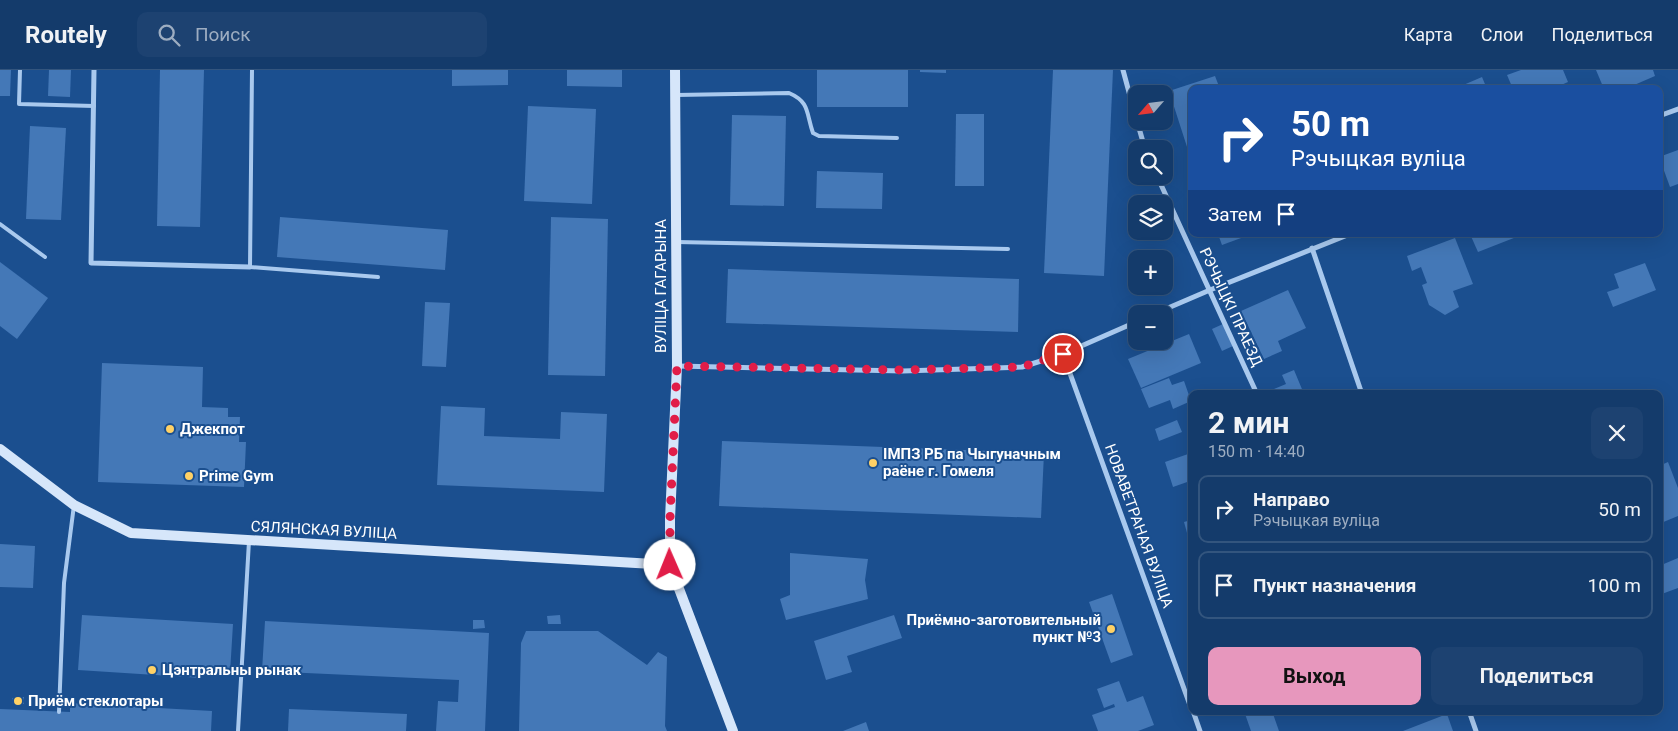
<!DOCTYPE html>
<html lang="ru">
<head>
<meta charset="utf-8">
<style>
  body { margin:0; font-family:Roboto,sans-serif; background:#1d4271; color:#f1f3f6; height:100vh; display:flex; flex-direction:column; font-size:19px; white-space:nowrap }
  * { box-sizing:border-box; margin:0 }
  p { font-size:16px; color:#9dadc1 }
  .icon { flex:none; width:28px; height:28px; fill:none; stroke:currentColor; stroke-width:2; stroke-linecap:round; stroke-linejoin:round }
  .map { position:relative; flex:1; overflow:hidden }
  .panel { position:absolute; left:1188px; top:320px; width:475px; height:325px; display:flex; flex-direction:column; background:#143b6b; border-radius:10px; box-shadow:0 5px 20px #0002,0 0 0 1px #33557e }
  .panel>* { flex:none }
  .hud { position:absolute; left:1188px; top:15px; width:475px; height:152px; border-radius:10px; box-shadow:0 5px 20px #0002,0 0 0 1px #33557e; background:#1a4fa0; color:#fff; overflow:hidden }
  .needle { width:32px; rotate:242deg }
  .fabs { position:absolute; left:1128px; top:15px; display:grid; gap:10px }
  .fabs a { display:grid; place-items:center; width:45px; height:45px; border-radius:10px; background:#143b6b; box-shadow:0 5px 20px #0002,0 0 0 1px #33557e; font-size:25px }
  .pin { position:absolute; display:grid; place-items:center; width:42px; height:42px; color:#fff; margin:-21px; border:2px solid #fff; border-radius:50%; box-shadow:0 1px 5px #0007 }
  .me { position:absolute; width:55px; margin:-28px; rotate:359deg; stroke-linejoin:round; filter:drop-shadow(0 0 4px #0008) }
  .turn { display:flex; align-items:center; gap:18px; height:105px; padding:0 20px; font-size:22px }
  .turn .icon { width:65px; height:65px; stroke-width:2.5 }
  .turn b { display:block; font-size:35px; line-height:42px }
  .then { display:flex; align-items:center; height:48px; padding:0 20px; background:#0003; gap:10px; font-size:19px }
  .round { display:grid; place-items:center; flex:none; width:52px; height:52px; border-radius:10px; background:#1d4271 }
  .summary { display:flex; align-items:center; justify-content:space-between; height:85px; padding:0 20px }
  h1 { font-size:30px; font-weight:700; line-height:38px }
  .cta { display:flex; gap:10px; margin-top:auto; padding:10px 20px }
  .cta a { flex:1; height:58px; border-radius:10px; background:#e797bd; color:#111; font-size:20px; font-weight:700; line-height:58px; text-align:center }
  .cta a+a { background:#1d4271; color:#f1f3f6 }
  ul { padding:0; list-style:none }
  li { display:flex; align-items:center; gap:15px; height:68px; margin:0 10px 8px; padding:0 10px; border:2px solid #33557e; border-radius:10px }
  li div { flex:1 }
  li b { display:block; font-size:19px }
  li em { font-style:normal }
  header { display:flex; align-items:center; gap:30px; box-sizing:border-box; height:70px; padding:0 25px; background:#143b6b; border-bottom:1px solid #33557e }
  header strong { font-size:24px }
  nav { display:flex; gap:28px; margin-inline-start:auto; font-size:18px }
  .search { width:350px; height:45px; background:#1d4271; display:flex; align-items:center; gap:12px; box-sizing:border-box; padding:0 18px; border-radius:10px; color:#9dadc1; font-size:19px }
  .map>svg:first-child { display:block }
  .building { fill:#4478b7 }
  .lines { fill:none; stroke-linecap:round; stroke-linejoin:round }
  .lane { stroke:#a9c9ee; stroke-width:4 }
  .street { stroke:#a9c9ee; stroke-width:5 }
  .secondary { stroke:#d6e6fa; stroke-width:10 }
  .route { stroke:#e11d48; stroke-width:9; stroke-dasharray:0 16.2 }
  .poi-dot { fill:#ffd166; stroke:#1b4f8f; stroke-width:2 }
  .labels { text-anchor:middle; stroke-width:4; stroke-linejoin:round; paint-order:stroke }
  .street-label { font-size:15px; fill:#fff; stroke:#1b4f8f }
  .poi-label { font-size:15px; font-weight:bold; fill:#fff; stroke:#1b4f8f; text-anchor:start }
</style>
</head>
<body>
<header>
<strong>Routely</strong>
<div class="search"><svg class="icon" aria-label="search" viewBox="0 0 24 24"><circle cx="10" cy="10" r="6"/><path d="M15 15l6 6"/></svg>Поиск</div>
<nav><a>Карта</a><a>Слои</a><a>Поделиться</a></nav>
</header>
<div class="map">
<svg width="1678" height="661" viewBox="0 0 1678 661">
  <rect width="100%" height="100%" fill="#1b4f8f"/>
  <g class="building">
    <polygon points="0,0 11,0 10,26 0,26"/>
    <polygon points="49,0 71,0 70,27 48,26"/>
    <polygon points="160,0 204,0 200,157 157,156"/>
    <polygon points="452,0 508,0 508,15 452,16"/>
    <polygon points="567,0 622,0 622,17 567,16"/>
    <rect x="817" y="0" width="91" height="37"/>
    <polygon points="920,0 946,0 946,3 920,2"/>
    <polygon points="1053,0 1113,0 1104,206 1044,203"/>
    <polygon points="1521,0 1563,0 1568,12 1552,19 1513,19 1507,5"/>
    <polygon points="1596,0 1653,0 1655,6 1625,19 1604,19"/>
    <polygon points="1215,6 1220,19 1191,19 1191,79 1188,80 1169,21"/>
    <polygon points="1482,7 1487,19 1454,19"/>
    <polygon points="528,36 596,39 592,134 524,131"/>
    <polygon points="956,44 984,44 984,116 955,116"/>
    <polygon points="732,45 786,46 784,136 730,135"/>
    <polygon points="30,56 66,58 61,150 26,149"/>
    <polygon points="1678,80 1678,114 1670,117 1659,87"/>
    <polygon points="817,101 883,103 882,139 816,138"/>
    <polygon points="280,147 448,160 445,200 277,187"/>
    <polygon points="551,147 608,149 605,306 548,305"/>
    <polygon points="1218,164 1252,164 1222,175"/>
    <polygon points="1470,164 1524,164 1478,182"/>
    <polygon points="1455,168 1473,214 1453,221 1459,237 1445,245 1429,235 1422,215 1427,213 1421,197 1412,201 1407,186"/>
    <polygon points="0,192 48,228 17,269 0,256"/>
    <polygon points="1645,193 1656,220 1613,237 1607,222 1619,218 1614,204"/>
    <polygon points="728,199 1019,209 1018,262 726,253"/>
    <polygon points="1288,220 1306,258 1278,271 1282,281 1264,289 1241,241"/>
    <polygon points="425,232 450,233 446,297 422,296"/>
    <polygon points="1223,254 1233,276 1222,281 1212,259"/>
    <polygon points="1189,264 1201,293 1141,318 1128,289"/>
    <polygon points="102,293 203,297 202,337 228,338 228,347 240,347 239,372 246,372 244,417 98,412"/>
    <polygon points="1294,300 1304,324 1276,324 1274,319 1286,314 1282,305"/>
    <polygon points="1169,308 1172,315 1184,311 1191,331 1173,339 1170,330 1149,338 1141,319"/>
    <polygon points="441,336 485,338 484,366 560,369 561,342 607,344 604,422 437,415"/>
    <polygon points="1177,350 1182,362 1159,371 1155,359"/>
    <polygon points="722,371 1044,383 1041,448 719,436"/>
    <polygon points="1191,383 1191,415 1190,411 1173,417 1165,392"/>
    <polygon points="1668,392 1678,418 1678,446 1661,453 1659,447 1659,396"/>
    <polygon points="1191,450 1191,469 1189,470 1184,452"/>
    <polygon points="0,474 35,476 33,518 0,517"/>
    <polygon points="790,483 868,489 865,510 868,529 786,550 780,529 790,525"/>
    <polygon points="1678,488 1678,518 1659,525 1659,496"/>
    <polygon points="1112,524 1133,585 1111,593 1089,532"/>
    <polygon points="82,545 233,554 230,603 203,601 202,608 78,600"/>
    <polygon points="560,545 561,554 548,554 547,546"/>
    <polygon points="894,545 902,568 847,586 852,602 826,610 814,571"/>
    <polygon points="473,550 484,550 485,558 473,559"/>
    <polygon points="265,551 489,563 485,661 436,661 438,631 458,632 459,610 262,601"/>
    <polygon points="526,561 598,561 647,595 658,582 667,587 665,656 667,661 519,661 521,573"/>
    <polygon points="1119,611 1127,632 1143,626 1154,655 1138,661 1098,661 1092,645 1115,637 1114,634 1104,638 1097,619"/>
    <polygon points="24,627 24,634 13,634 12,628"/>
    <polygon points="70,633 212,641 211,661 0,661 0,639 70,642"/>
    <polygon points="289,639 407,644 406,661 288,661"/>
    <polygon points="1244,641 1272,641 1279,661 1251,661"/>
    <polygon points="1447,644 1453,661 1403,661"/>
    <polygon points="866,652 869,661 843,661"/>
  </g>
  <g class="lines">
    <g class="lane">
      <polyline points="20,0 19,34 94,36"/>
      <polyline points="252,0 250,197 378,207"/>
      <path d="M 676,25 L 789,23 C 810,32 806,43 813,63 L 819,66 L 897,68"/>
      <polyline points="0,154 45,187"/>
      <polyline points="676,172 1008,179"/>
      <polyline points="59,642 64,513 74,435"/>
      <polyline points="238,661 249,471"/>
    </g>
    <g class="street">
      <polyline points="94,0 91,193 250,197"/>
      <polyline points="1123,0 1136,48"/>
      <polyline points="1659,46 1678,39"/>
      <polyline points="1137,51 1145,79"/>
      <polyline points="1157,106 1257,324"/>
      <polyline points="1312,178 1362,324"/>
      <polyline points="1154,244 1210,220 1350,164"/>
      <polyline points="1063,284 1191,638"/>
      <polyline points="677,296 903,301 1022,297 1063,284 1136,252"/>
      <polyline points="1193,641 1200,661"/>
      <polyline points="1469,641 1476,661"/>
    </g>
    <g class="secondary">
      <polyline points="675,0 677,296 670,449 670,495 733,661"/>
      <polyline points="0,379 74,435 131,463 670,495"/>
    </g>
  </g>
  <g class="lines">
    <polyline class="route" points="670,495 670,449 677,296 903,300 1022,297 1063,284"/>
  </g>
  <g class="poi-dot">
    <circle cx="170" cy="359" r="5"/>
    <circle cx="873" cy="393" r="5"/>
    <circle cx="189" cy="406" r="5"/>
    <circle cx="1111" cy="559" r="5"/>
    <circle cx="152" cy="600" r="5"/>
    <circle cx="18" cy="631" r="5"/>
  </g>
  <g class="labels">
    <g class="street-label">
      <text transform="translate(661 216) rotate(-90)" y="5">ВУЛІЦА ГАГАРЫНА</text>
      <text transform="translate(1231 237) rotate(65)" y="5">РЭЧЫЦКІ ПРАЕЗД</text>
      <text transform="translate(1139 456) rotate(70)" y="5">НОВАВЕТРАНАЯ ВУЛІЦА</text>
      <text transform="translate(324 460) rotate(3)" y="5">СЯЛЯНСКАЯ ВУЛІЦА</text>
    </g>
    <g class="poi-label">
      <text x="180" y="364">Джекпот</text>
      <text x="883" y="389">ІМПЗ РБ па Чыгуначным<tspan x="883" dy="17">раёне г. Гомеля</tspan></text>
      <text x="199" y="411">Prime Gym</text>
      <text x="1101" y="555" text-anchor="end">Приёмно-заготовительный<tspan x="1101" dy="17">пункт №3</tspan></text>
      <text x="162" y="605">Цэнтральны рынак</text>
      <text x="28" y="636">Приём стеклотары</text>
    </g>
  </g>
</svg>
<div class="fabs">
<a><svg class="needle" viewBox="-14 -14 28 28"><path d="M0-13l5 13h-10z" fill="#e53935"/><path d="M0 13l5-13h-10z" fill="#9dadc1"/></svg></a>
<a><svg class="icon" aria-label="search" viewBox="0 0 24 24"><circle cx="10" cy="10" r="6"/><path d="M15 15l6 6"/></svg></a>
<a><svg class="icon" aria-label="layers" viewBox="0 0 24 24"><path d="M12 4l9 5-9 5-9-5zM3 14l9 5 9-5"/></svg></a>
<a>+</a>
<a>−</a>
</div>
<div class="pin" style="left:1063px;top:284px;background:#d93025"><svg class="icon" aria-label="arrive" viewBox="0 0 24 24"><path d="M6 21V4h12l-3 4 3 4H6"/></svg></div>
<svg class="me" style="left:670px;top:495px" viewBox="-20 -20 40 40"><circle r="19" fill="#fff"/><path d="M0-13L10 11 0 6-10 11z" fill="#e11d48"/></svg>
<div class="hud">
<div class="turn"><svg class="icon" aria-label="right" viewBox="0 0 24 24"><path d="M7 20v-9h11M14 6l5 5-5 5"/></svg><div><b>50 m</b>Рэчыцкая вуліца</div></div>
<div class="then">Затем<svg class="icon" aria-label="arrive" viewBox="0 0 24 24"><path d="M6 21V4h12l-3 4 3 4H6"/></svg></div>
</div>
<section class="panel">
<div class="summary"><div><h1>2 мин</h1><p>150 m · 14:40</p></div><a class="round"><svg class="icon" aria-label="close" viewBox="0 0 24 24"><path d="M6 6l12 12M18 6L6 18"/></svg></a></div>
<ul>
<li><svg class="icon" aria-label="right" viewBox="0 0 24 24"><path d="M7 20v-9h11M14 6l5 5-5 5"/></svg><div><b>Направо</b><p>Рэчыцкая вуліца</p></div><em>50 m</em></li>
<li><svg class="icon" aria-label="arrive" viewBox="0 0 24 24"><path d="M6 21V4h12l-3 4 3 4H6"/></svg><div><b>Пункт назначения</b></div><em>100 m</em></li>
</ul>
<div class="cta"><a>Выход</a><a>Поделиться</a></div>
</section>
</div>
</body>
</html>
